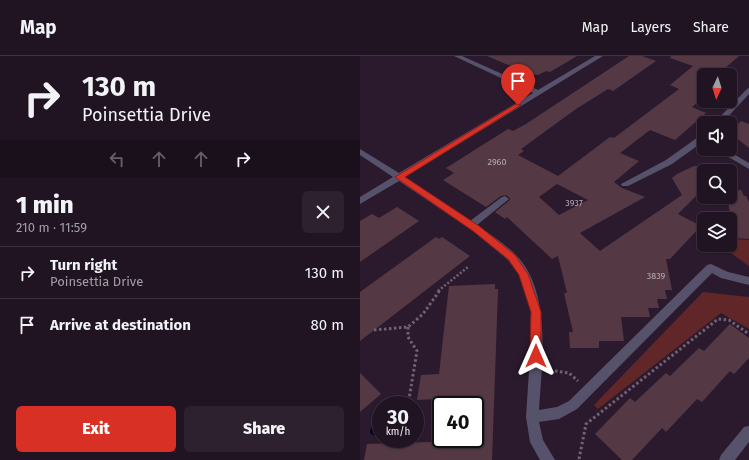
<!DOCTYPE html>
<html lang="en">
<head>
<meta charset="utf-8">
<style>
  body { margin:0; font-family:"Fira Sans",sans-serif; background:#2d212f; color:#f1f3f6; height:100vh; display:flex; flex-direction:column; font-size:15px; white-space:nowrap }
  * { box-sizing:border-box; margin:0 }
  p { font-size:13px; color:#a29ea5 }
  .icon { flex:none; width:22px; height:22px; fill:none; stroke:currentColor; stroke-width:2; stroke-linecap:round; stroke-linejoin:round }
  .map { position:relative; flex:1; overflow:hidden }
  .details { display:flex; flex-direction:column; background:#201422; width:360px }
  .details>* { flex:none }
  .hud { background:#201422; color:#f1f3f6; overflow:hidden }
  .needle { width:26px; rotate:184deg }
  .fabs { position:absolute; left:337px; top:12px; display:grid; gap:8px }
  .fabs a { display:grid; place-items:center; width:40px; height:40px; border-radius:6px; background:#201422; box-shadow:0 1px 3px #0004,0 0 0 1px #3d3340; font-size:20px }
  .speed { position:absolute; left:12px; top:340px; display:flex; gap:8px; font-size:20px; font-weight:700; text-align:center }
  .speed>* { display:grid; place-content:center; width:52px; height:52px; border-radius:50%; background:#201422; box-shadow:0 1px 3px #0004,0 0 0 1px #3d3340; line-height:1 }
  .speed small { font-size:10px; font-weight:400 }
  .speed .limit { border:2px solid #111; border-radius:6px; background:#fff; color:#111 }
  .pin { position:absolute; display:grid; place-items:center; width:34px; height:34px; color:#fff; margin:-41px -17px; border-radius:50% 50% 50% 0; rotate:-45deg; box-shadow:0 0 4px #0007 }
  .pin .icon { rotate:45deg }
  .me { position:absolute; width:44px; margin:-22px; rotate:0deg; stroke-linejoin:round; filter:drop-shadow(0 0 3px #0008) }
  .turn { display:flex; align-items:center; gap:14px; height:84px; padding:0 16px; font-size:18px }
  .turn .icon { width:52px; height:52px; stroke-width:2.5 }
  .turn b { display:block; font-size:28px; line-height:34px }
  .lanes { display:flex; align-items:center; height:38px; padding:0 16px; background:#0003; justify-content:center; gap:20px; direction:ltr }
  .lanes .off { opacity:.35 }
  .round { display:grid; place-items:center; flex:none; width:42px; height:42px; border-radius:6px; background:#2d212f }
  .headline { display:flex; align-items:center; justify-content:space-between; height:68px; padding:0 16px }
  h1 { font-size:24px; font-weight:800; line-height:30px }
  .cta { display:flex; gap:8px; margin-top:auto; padding:8px 16px }
  .cta a { flex:1; height:46px; border-radius:6px; background:#d93025; color:#fff; font-size:16px; font-weight:800; line-height:46px; text-align:center }
  .cta a+a { background:#2d212f; color:#f1f3f6 }
  ul { padding:0; list-style:none }
  li { display:flex; align-items:center; gap:12px; height:52px; padding:0 16px; border-top:1px solid #3d3340 }
  li div { flex:1 }
  li b { display:block; font-size:15px }
  li em { font-style:normal }
  header { display:flex; align-items:center; gap:24px; box-sizing:border-box; height:56px; padding:0 20px; background:#201422; border-bottom:1px solid #3d3340 }
  header strong { font-size:19px }
  nav { display:flex; gap:22px; margin-inline-start:auto; font-size:14px }
  main { display:flex; flex:1; min-height:0 }
  .map>svg:first-child { display:block }
  .green { fill:#612628 }
  .water { fill:#00022e }
  .building { fill:#543945; fill-rule:evenodd }
  .lines { fill:none; stroke-linecap:round; stroke-linejoin:round }
  .path-far1 { stroke:#716273; stroke-width:2.5; stroke-dasharray:2 2; stroke-linecap:butt }
  .path { stroke:#716273; stroke-width:3; stroke-dasharray:2.5 2.5; stroke-linecap:butt }
  .minor { fill:#57526b; fill-rule:evenodd }
  .route { fill:#d93025; stroke:#8d1f18 }
  .labels { text-anchor:middle; stroke-width:3; stroke-linejoin:round; paint-order:stroke }
  .number-label { font-size:9px; fill:#b8a9b6 }
</style>
</head>
<body>
<header>
<strong>Map</strong>
<nav><a>Map</a><a>Layers</a><a>Share</a></nav>
</header>
<main>
<section class="details">
<div class="hud">
<div class="turn"><svg class="icon" aria-label="right" viewBox="0 0 24 24"><path d="M7 20v-9h11M14 6l5 5-5 5"/></svg><div><b>130 m</b>Poinsettia Drive</div></div>
<div class="lanes"><svg class="icon off" aria-label="left" viewBox="0 0 24 24"><path d="M17 20v-9H6M10 6l-5 5 5 5"/></svg><svg class="icon off" aria-label="ahead" viewBox="0 0 24 24"><path d="M12 20V5M6 11l6-6 6 6"/></svg><svg class="icon off" aria-label="ahead" viewBox="0 0 24 24"><path d="M12 20V5M6 11l6-6 6 6"/></svg><svg class="icon" aria-label="right" viewBox="0 0 24 24"><path d="M7 20v-9h11M14 6l5 5-5 5"/></svg></div>
</div>
<div class="headline"><div><h1>1 min</h1><p>210 m · 11:59</p></div><a class="round"><svg class="icon" aria-label="close" viewBox="0 0 24 24"><path d="M6 6l12 12M18 6L6 18"/></svg></a></div>
<ul>
<li><svg class="icon" aria-label="right" viewBox="0 0 24 24"><path d="M7 20v-9h11M14 6l5 5-5 5"/></svg><div><b>Turn right</b><p>Poinsettia Drive</p></div><em>130 m</em></li>
<li><svg class="icon" aria-label="arrive" viewBox="0 0 24 24"><path d="M6 21V4h12l-3 4 3 4H6"/></svg><div><b>Arrive at destination</b></div><em>80 m</em></li>
</ul>
<div class="cta"><a>Exit</a><a>Share</a></div>
</section>
<div class="map">
<svg width="389" height="404" viewBox="0 0 389 404">
  <rect width="100%" height="100%" fill="#2b1a2d"/>
  <g class="green">
    <polygon points="370,183 389,184 389,210 368,195 349,190 370,189"/>
    <polygon points="343,236 389,241 389,273 361,257 238,353 234,349"/>
  </g>
  <path class="water" d="M 29,344 L 34,346 L 36,349 L 21,349 L 21,379 L 15,380 L 10,377 C 10,371 14,368 16,362 C 19,351 15,346 29,344 Z"/>
  <g class="building">
    <polygon points="127,0 217,0 190,16 186,15 178,19 170,18"/>
    <path d="M 269,0 L 282,0 L 296,5 L 253,35 L 248,33 L 216,53 L 161,93 L 164,95 L 158,99 L 198,120 L 250,81 L 254,82 L 319,33 L 310,29 L 333,10 L 310,2 L 311,0 L 379,0 L 357,19 L 344,19 L 344,41 L 332,51 L 346,57 L 315,84 L 290,74 L 260,97 L 279,105 L 254,126 L 262,132 L 285,141 L 220,177 L 240,195 L 322,139 L 312,122 L 317,118 L 334,110 L 344,111 L 344,132 L 318,158 L 341,170 L 310,203 L 306,203 L 312,234 L 305,234 L 307,243 L 297,243 L 299,252 L 288,252 L 290,261 L 261,261 L 264,285 L 239,285 L 239,292 L 210,292 L 209,276 L 213,276 L 204,237 L 207,237 L 198,200 L 192,203 L 147,161 L 145,163 L 135,156 L 150,144 L 150,142 L 146,139 L 141,140 L 126,151 L 83,124 L 94,117 L 86,112 L 148,73 L 153,75 L 166,68 ZM 197,128 L 228,144 L 199,159 L 179,141 Z"/>
    <polygon points="381,65 389,68 389,92 370,77"/>
    <polygon points="381,134 384,140 386,140 389,146 389,183 375,182 367,141 370,141 370,135"/>
    <polygon points="37,151 59,165 0,206 0,165 12,158 19,162"/>
    <polygon points="76,181 79,183 82,181 110,200 0,285 0,236"/>
    <polygon points="135,228 135,233 138,233 132,404 4,404 7,388 71,386 71,383 115,383 115,349 75,349 76,343 57,344 61,319 79,318 89,230"/>
    <polygon points="370,268 389,282 389,302 374,318 370,315 342,346 337,343 306,376 302,372 272,404 262,404 235,378 270,342 275,346 306,317 310,320 339,292 344,295"/>
    <polygon points="0,317 21,338 0,356"/>
  </g>
  <g class="lines">
    <polyline class="path-far1" points="78,235 108,211"/>
    <g class="path">
      <polyline points="48,271 48,281 57,295 48,349"/>
      <polyline points="14,274 48,271 63,258 80,234"/>
      <polyline points="195,315 209,317 218,325"/>
      <polyline points="39,387 40,383"/>
      <polyline points="219,403 226,368 358,263 369,264 389,278"/>
    </g>
    <g class="minor">
      <path d="M 94,0 L 102,0 L 178,34 L 235,0 L 243,0 L 45,121 L 110,165 L 142,141 L 145,140 L 149,143 L 117,169 C 130,178 145,188 156,199 C 192,236 182,306 179,354 L 197,351 L 209,345 L 347,209 L 351,208 L 368,216 L 389,221 L 389,229 L 361,222 L 352,217 L 217,353 L 199,363 L 179,366 L 183,384 L 195,404 L 180,404 L 170,386 L 166,361 L 170,300 L 171,256 L 159,218 L 148,204 L 113,175 L 39,125 L 0,148 L 0,141 L 33,121 L 0,99 L 0,93 L 39,117 L 173,37 Z"/>
      <polygon points="389,32 389,38 362,67 354,67 387,33"/>
      <polygon points="341,79 344,79 344,85 312,108 268,130 262,130 261,128 306,104"/>
      <polygon points="355,93 365,93 389,107 389,113"/>
      <polygon points="389,370 389,386 375,404 359,404 361,399 384,371"/>
    </g>
  </g>
  <polygon class="route" points="156,48 161,49 45,121 119,170 155,199 168,218 181,256 181,300 179,303 176,305 172,303 170,300 171,256 159,219 148,203 113,175 35,121"/>
  <g class="labels">
    <g class="number-label">
      <text x="137" y="109">2960</text>
      <text x="214" y="150">3937</text>
      <text x="296" y="223">3839</text>
    </g>
  </g>
</svg>
<div class="fabs">
<a><svg class="needle" viewBox="-14 -14 28 28"><path d="M0-13l5 13h-10z" fill="#e53935"/><path d="M0 13l5-13h-10z" fill="#a29ea5"/></svg></a>
<a><svg class="icon" aria-label="sound" viewBox="0 0 24 24"><path d="M4 9h4l5-4v14l-5-4H4zM17 9q2 3 0 6"/></svg></a>
<a><svg class="icon" aria-label="search" viewBox="0 0 24 24"><circle cx="10" cy="10" r="6"/><path d="M15 15l6 6"/></svg></a>
<a><svg class="icon" aria-label="layers" viewBox="0 0 24 24"><path d="M12 4l9 5-9 5-9-5zM3 14l9 5 9-5"/></svg></a>
</div>
<div class="speed"><div>30<small>km/h</small></div><div class="limit">40</div></div>
<div class="pin" style="left:158px;top:49px;background:#d93025"><svg class="icon" aria-label="arrive" viewBox="0 0 24 24"><path d="M6 21V4h12l-3 4 3 4H6"/></svg></div>
<svg class="me" style="left:176px;top:300px" viewBox="-20 -20 40 40"><path d="M0-17L14 15 0 8-14 15z" fill="#d93025" stroke="#fff" stroke-width="4"/></svg>
</div>
</main>
</body>
</html>
